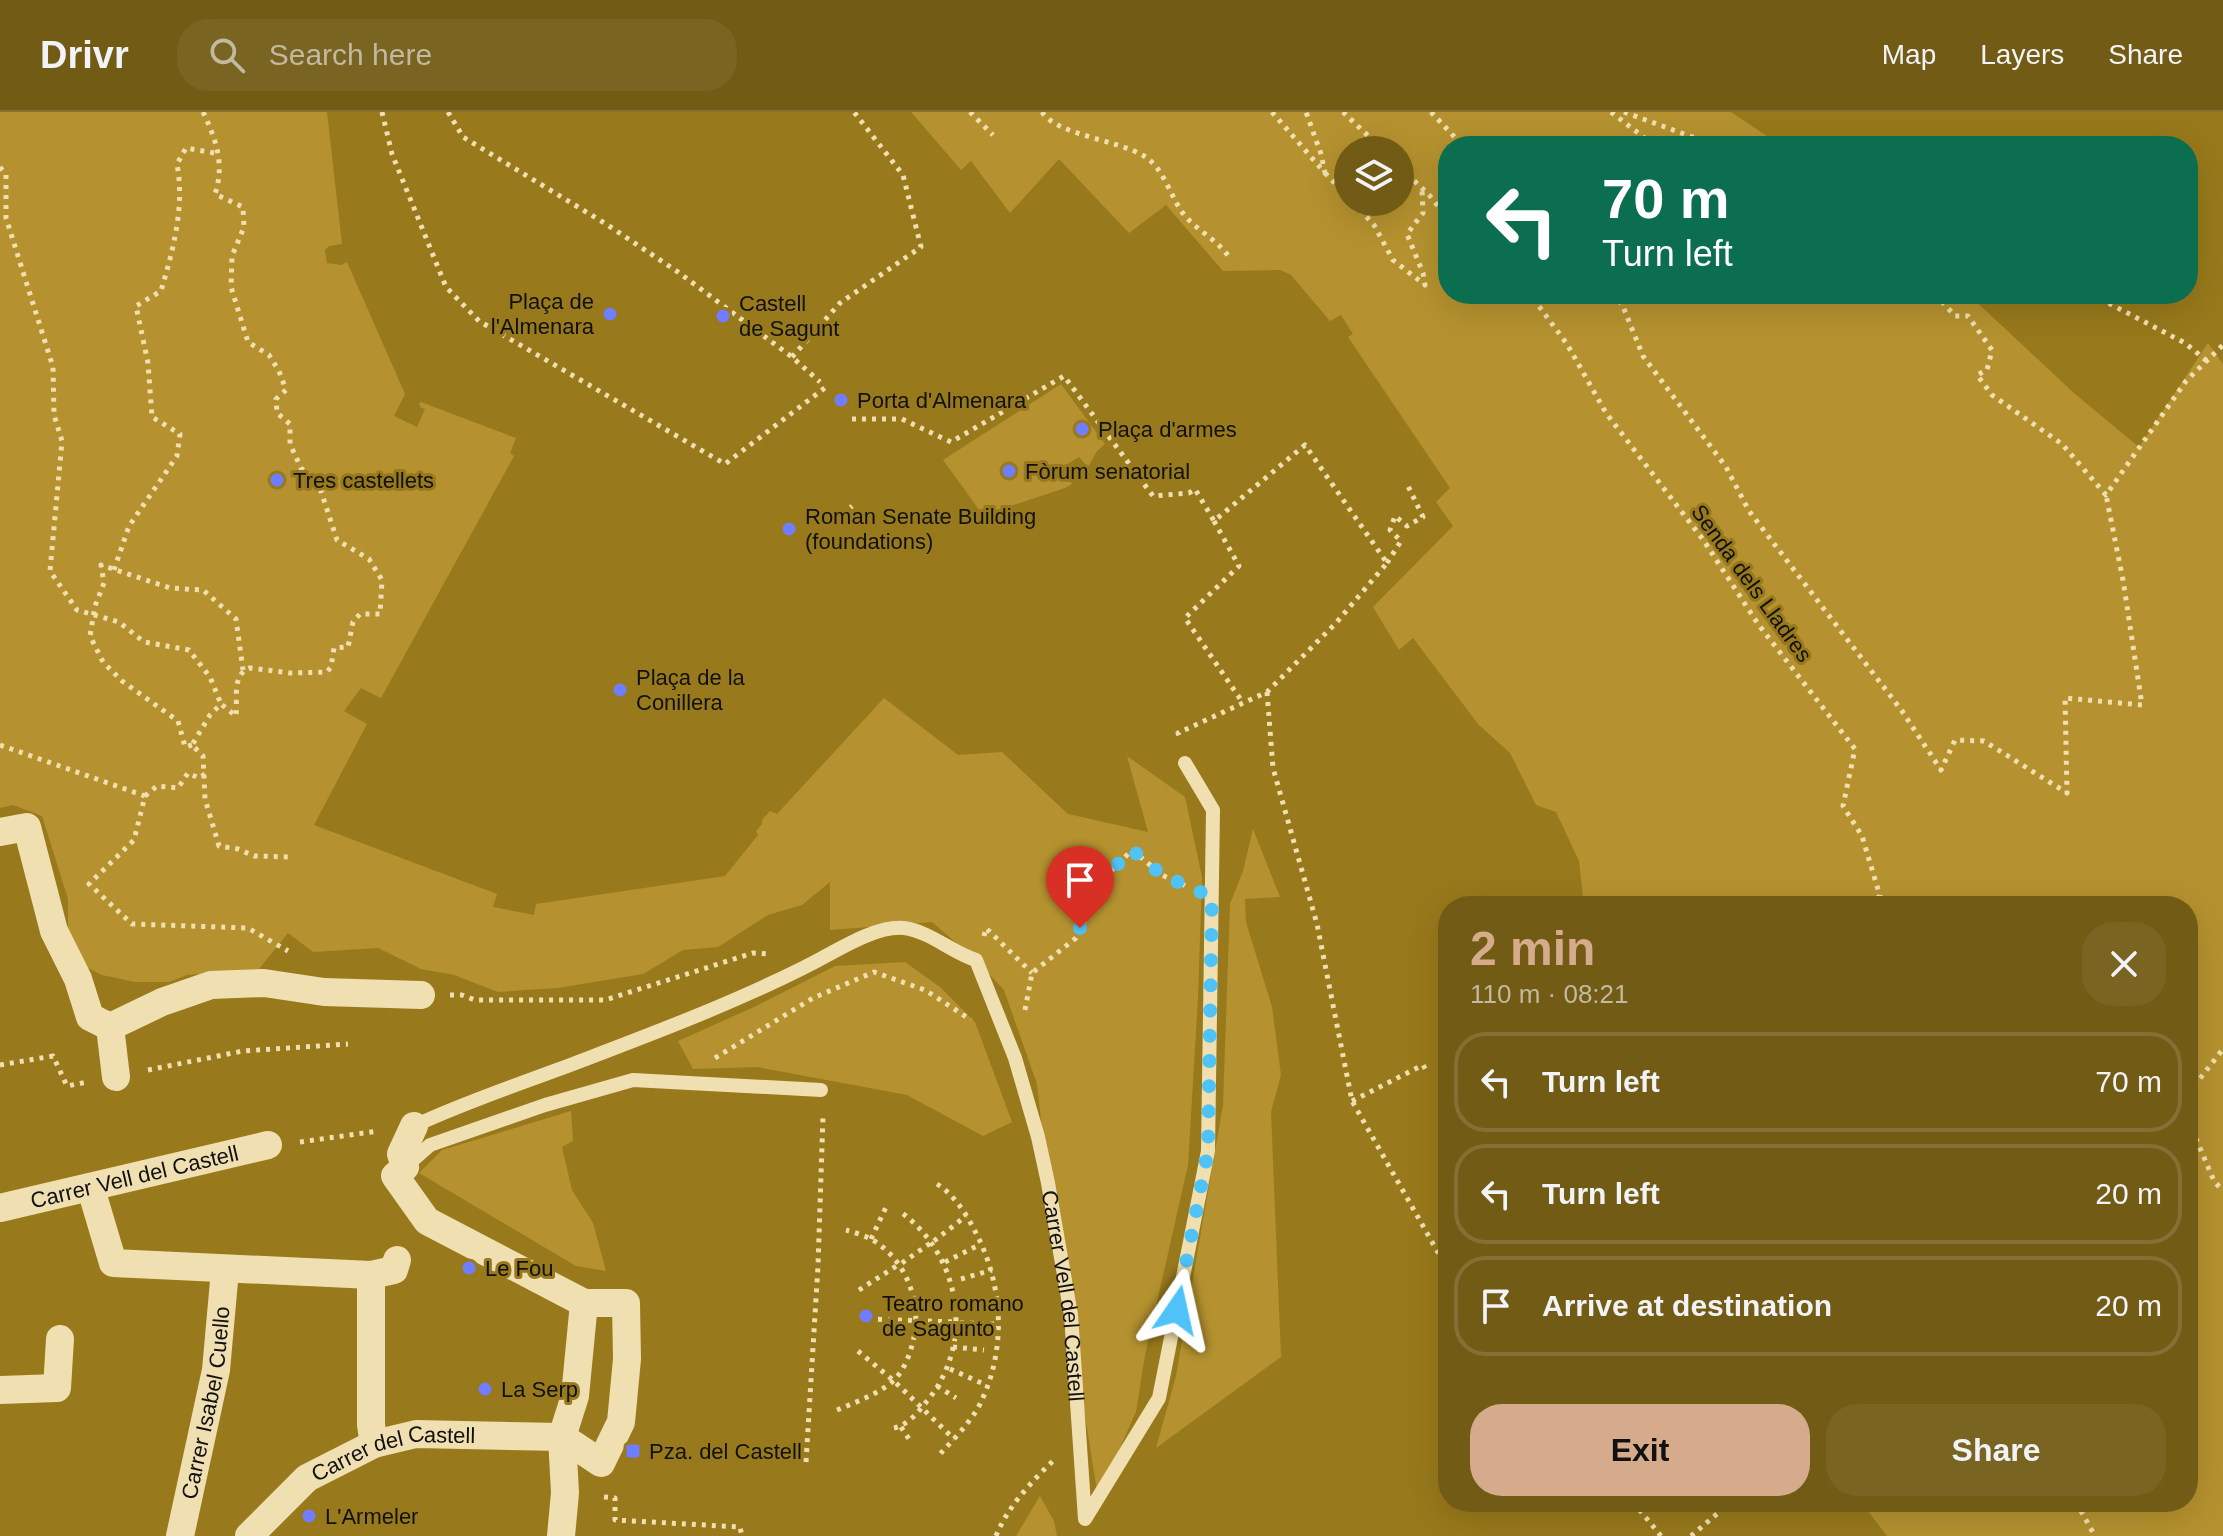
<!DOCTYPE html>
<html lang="en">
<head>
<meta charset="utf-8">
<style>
  body { margin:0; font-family:Arial,sans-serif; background:#7a6422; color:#f1f3f6; height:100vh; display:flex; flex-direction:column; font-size:30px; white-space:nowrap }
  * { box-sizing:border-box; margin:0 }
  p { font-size:26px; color:#c1b9a0 }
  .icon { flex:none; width:44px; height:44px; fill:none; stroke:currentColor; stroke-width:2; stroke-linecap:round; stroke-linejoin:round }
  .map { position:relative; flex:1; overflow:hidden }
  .details { position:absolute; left:1438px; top:784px; width:760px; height:616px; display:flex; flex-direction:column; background:#725b14; border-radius:32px; box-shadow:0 8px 32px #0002 }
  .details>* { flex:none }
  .guide { position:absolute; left:1438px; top:24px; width:760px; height:168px; border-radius:32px; box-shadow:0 8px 32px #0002; background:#0b6e4f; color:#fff; overflow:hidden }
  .controls { position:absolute; left:1334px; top:24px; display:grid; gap:16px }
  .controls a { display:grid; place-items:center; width:80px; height:80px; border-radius:50%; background:#725b14; box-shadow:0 8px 32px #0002; font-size:40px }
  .pin { position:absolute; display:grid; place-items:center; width:68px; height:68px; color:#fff; margin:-82px -34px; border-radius:50% 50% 50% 0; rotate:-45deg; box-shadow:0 0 8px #0007 }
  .pin .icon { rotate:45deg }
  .me { position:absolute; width:88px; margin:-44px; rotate:11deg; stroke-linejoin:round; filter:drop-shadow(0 0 6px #0008) }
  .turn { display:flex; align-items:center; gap:28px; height:168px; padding:0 32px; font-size:36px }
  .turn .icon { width:104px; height:104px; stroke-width:2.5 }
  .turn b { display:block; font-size:56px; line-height:68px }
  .round { display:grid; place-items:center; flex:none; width:84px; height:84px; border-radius:32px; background:#7a6422 }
  .headline { display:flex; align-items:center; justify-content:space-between; height:136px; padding:0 32px }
  h1 { font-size:48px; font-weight:600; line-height:60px; color:#d6ab8b }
  .button { display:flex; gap:16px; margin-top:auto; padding:16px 32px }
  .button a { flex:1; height:92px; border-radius:32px; background:#d6ab8b; color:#111; font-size:32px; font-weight:600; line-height:92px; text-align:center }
  .button a+a { background:#7a6422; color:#f1f3f6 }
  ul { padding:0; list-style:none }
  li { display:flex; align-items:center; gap:24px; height:100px; margin:0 16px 12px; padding:0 16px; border:4px solid #847034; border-radius:32px }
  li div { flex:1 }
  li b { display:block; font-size:30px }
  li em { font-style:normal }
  header { display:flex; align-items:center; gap:48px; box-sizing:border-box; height:112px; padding:0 40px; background:#725b14; border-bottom:2px solid #847034 }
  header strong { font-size:38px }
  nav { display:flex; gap:44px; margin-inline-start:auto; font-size:28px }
  .search { width:560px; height:72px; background:#7a6422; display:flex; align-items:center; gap:20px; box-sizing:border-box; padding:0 28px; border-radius:32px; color:#c1b9a0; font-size:30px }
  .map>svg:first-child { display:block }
  .green { fill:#b5922f; fill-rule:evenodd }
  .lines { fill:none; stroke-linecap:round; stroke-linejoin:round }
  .path { stroke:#f0dfb0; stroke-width:5; stroke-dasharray:4 6; stroke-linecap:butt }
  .lane { stroke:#f0dfb0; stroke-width:14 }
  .street { stroke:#f0dfb0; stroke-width:28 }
  .route { stroke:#4fc3f7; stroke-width:14; stroke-dasharray:0 25.2 }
  .poi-dot { fill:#6f7dff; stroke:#98791b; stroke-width:3 }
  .labels { text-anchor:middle; stroke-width:6; stroke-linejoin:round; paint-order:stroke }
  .poi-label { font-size:22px; fill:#111; stroke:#98791b; text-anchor:start }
  .street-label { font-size:22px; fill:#111; stroke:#98791b }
</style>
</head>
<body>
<header>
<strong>Drivr</strong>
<div class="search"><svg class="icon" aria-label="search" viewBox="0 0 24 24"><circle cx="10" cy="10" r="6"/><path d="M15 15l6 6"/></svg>Search here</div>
<nav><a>Map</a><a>Layers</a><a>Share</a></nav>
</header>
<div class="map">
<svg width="2223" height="1424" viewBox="0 0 2223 1424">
  <rect width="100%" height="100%" fill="#98791b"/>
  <g class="green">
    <polygon points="0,0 327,0 342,132 329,134 325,138 327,151 341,153 347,150 405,282 394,304 417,315 425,297 421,296 419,292 421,290 516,326 510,341 514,344 381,586 361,576 344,599 367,612 314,713 497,782 493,795 534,803 536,792 725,764 758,723 756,719 762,712 762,708 770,699 777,702 884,586 958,643 1002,640 1068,702 1148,720 1127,644 1185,685 1202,765 1198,886 1188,1053 1145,1243 1136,1300 1098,1385 1048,1071 1037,972 1004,878 976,848 932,810 830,818 830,770 802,793 768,803 718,835 683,838 643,862 558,876 498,880 454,863 421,857 378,836 313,840 288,821 259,857 187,863 169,870 135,870 102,863 80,852 68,828 68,787 42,704 13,693 0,696"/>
    <path d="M 911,0 L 1731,0 L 1782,34 L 1448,34 L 1448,182 L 1968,182 L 2075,282 L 2139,335 L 2208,231 L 2223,252 L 2223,1424 L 1887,1424 L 1861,1390 L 2188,1390 L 2188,794 L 1584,794 L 1579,749 L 1556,700 L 1536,693 L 1510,641 L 1478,612 L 1413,526 L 1399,538 L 1373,495 L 1453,414 L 1436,390 L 1450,376 L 1348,225 L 1353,222 L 1341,203 L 1330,209 L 1291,163 L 1280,158 L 1223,159 L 1166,93 L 1129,121 L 1059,47 L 1010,101 L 971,49 L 961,58 ZM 1348,38 L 1400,38 L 1400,90 L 1348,90 Z"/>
    <polygon points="1061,272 1105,332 1097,339 1088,355 1079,345 1064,354 1072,372 1065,376 983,403 943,348"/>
    <polygon points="1253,717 1280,785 1245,787 1246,810 1272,895 1281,963 1271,1000 1281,1245 1156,1336 1176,1264 1223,993 1230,792 1243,759"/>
    <polygon points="905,850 940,875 975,910 1012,1010 983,1024 907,983 757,955 693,957 678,929 754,895 835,854"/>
    <polygon points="571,999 573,1029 562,1035 572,1078 593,1111 606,1159 576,1154 419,1061 442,1038"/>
    <polygon points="1040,1384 1054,1409 1057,1424 1016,1424"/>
  </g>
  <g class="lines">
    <g class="path">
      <path d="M 203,0 C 216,27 225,53 215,82 L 243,95 L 244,115 L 232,144 L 231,175 L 248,230 L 269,243 L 279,259 L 286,278 L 276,287 L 277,301 L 290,312 L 290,332 L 301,356 L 319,373 L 337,428 L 369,447 L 382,468 L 380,502 L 360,502 L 353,510 L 348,535 L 334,536 L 331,555 L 327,560 L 291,561 L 250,556 C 231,562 238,588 236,604 L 221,592 L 210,603 L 192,633 L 203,644 L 205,687 L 219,734 L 238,737 L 254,744 L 291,745"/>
      <polyline points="382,0 392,42 446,175 479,209 725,352 826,275"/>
      <polyline points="448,0 463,25 606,112 678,160 792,245 820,270"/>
      <polyline points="970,0 993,23"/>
      <path d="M 1042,0 C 1057,23 1118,28 1144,44 C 1163,55 1170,83 1182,100 C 1195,118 1219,128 1231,148"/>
      <polyline points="1272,0 1325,61 1321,42 1306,0"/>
      <polyline points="1343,0 1383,38"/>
      <polyline points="1431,0 1463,34"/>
      <polyline points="1611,0 1655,34"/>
      <polyline points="1624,0 1717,34"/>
      <polyline points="0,55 6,63 6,106 53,255 54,303 62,329 50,459 77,498 119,510 144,530 189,538 210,565 221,592"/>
      <polyline points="1400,55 1430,84 1448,107"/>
      <polyline points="1325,61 1348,85"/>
      <polyline points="1353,90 1374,113 1393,148 1425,173 1423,161 1407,122 1423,101 1422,77"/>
      <polyline points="1524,182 1535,189 1567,232 1606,301 1704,429 1758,512 1855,637 1843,694 1862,724 1880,784 1865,794"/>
      <polyline points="1611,182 1622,192 1643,244 1726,355 1749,399 1902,599 1941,658 1955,628 1984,629 2067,681 2065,586 2142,593 2123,468 2106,383"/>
      <polyline points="1935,182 1955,204 1968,204 1992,238 1987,258 1977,263 1992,283 2062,332 2106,383 2186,269 2223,233"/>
      <polyline points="2091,182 2185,231 2207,249"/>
      <polyline points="792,245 840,191 921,135 903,63 854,0"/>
      <polyline points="852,307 902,307 951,330 1064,264 1153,384 1189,381 1195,377 1214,409 1305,333 1387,451 1336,511 1267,580 1178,621 1180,627"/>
      <polyline points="843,402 852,394"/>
      <polyline points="1214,409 1239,454 1185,506 1243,591"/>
      <polyline points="1387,451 1401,429 1390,418 1395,404 1407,414 1423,405 1408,374"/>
      <path d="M 114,458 L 129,414 L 177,344 L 180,322 L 152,305 L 148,251 L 136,194 L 161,179 C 173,138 185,95 177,52 L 186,36 L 220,42"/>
      <polyline points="1267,580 1273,656 1317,812 1352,989 1448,1158"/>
      <polyline points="0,633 145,684 134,728 89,772 132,812 248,816 288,839"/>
      <polyline points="192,633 185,635 178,609 122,569 103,550 90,524 95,494 104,471 101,453 170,476 203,478 236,507 243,558"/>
      <polyline points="145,684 157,674 178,676 188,661 199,666 205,662"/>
      <polyline points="984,824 986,816 1032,861"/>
      <polyline points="450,883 462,883 475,888 605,888 753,841 768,842"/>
      <polyline points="1025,898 1032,861 1076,826 1103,767 1132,738 1162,763 1186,774"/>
      <polyline points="715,946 813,886 874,860 925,878 971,908"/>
      <polyline points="0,953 53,944 67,974 87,970"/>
      <polyline points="148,958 243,939 348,932"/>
      <polyline points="2188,982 2223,937"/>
      <polyline points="1352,989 1423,953 1426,958"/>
      <polyline points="2188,1008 2214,1069 2223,1079"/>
      <polyline points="300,1030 378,1019"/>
      <path d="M 937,1072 C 956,1084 968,1105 978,1125 C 1004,1178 1006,1241 979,1294 C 969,1312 953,1328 940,1342"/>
      <polyline points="871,1127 887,1093"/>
      <polyline points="934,1129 966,1104"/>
      <polyline points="945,1150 977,1134"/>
      <polyline points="902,1151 932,1130"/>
      <polyline points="961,1167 992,1158"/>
      <polyline points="859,1178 898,1153"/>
      <polyline points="955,1189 990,1189"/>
      <polyline points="868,1207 956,1210"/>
      <polyline points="960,1211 998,1212"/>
      <polyline points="953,1235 984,1238"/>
      <polyline points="858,1239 894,1269 954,1327"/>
      <polyline points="950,1257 986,1273"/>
      <polyline points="937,1274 956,1286"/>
      <path d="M 837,1298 C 856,1290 876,1283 892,1270 C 902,1262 909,1245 912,1233 C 924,1194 907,1146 869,1126 C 862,1123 854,1120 846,1118"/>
      <polyline points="901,1315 911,1330"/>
      <path d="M 894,1316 C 908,1313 919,1299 927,1289 C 975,1231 961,1145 902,1101"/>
      <polyline points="806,1350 818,1154 823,1004"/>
      <polyline points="604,1385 615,1386 615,1408 740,1415 742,1424"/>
      <polyline points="1633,1390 1661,1424"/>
      <polyline points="2076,1390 2095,1424"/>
      <path d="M 996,1424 C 1008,1394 1033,1368 1056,1346"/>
      <polyline points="1691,1424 1731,1390"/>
    </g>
    <g class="lane">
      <path id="s1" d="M 414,1014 C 467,989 523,971 578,950 C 654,921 731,892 803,856 C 831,843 873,813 904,816 C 929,819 953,841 976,848 L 1015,946 L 1038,1025 L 1048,1071 L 1071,1203 L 1085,1407 L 1159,1286 L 1208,1039 L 1213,698 L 1185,651"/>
      <polyline points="405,1055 430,1033 545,993 633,968 821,978"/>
    </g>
    <g class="street">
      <polyline points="0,720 27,715 54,819 78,867 90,905 110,915"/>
      <polyline points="110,915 162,890 211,873 264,871 324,880 421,883"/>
      <polyline points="110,915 116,965"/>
      <polyline points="414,1014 401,1042 405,1055 395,1064 427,1109 584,1191 626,1191 627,1247 621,1310 601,1351 562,1325"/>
      <polyline points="91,1077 113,1151 371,1163"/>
      <path id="s2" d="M 0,1096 L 268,1033"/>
      <polyline points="0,1278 57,1276 60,1227"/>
      <polyline points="374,1332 371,1313 371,1163 394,1158 397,1148"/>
      <path id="s3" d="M 180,1424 L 216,1258 L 225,1158"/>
      <path id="s4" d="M 249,1424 L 307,1366 L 374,1332 L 416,1322 L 562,1325"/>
      <polyline points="561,1424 565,1381 562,1325 575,1284 584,1191"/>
    </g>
  </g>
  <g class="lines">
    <polyline class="route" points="1080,816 1103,767 1132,738 1162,763 1212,785 1208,1039 1177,1198"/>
  </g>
  <g class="poi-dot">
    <circle cx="610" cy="202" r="8"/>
    <circle cx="723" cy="204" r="8"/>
    <circle cx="841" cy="288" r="8"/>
    <circle cx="1082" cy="317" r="8"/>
    <circle cx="1009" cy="359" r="8"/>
    <circle cx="277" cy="368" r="8"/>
    <circle cx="789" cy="417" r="8"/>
    <circle cx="620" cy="578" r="8"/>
    <circle cx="469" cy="1156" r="8"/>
    <circle cx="866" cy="1204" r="8"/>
    <circle cx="485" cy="1277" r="8"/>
    <rect x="625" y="1331" width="16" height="16" rx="4"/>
    <circle cx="309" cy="1404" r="8"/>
  </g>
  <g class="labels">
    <g class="poi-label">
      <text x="594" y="197" text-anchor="end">Plaça de<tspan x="594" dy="25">l'Almenara</tspan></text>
      <text x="739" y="199">Castell<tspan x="739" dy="25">de Sagunt</tspan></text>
      <text x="857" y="296">Porta d'Almenara</text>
      <text x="1098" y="325">Plaça d'armes</text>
      <text x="1025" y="367">Fòrum senatorial</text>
      <text x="293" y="376">Tres castellets</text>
      <text x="805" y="412">Roman Senate Building<tspan x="805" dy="25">(foundations)</tspan></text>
      <text x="636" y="573">Plaça de la<tspan x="636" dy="25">Conillera</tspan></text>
      <text x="485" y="1164">Le Fou</text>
      <text x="882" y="1199">Teatro romano<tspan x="882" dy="25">de Sagunto</tspan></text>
      <text x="501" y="1285">La Serp</text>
      <text x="649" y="1347">Pza. del Castell</text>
      <text x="325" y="1412">L'Armeler</text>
    </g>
    <g class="street-label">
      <text transform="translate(1752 471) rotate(54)" y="8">Senda dels Lladres</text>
      <text dy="8" stroke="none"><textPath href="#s2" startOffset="138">Carrer Vell del Castell</textPath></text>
      <text dy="8" stroke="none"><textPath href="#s1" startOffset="958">Carrer Vell del Castell</textPath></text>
      <text dy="8" stroke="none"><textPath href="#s3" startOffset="136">Carrer Isabel Cuello</textPath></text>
      <text dy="8" stroke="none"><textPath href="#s4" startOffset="174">Carrer del Castell</textPath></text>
    </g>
  </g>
</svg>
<div class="controls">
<a><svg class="icon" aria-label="layers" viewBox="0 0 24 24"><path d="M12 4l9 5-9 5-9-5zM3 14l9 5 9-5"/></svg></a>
</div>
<div class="pin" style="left:1080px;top:816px;background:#d93025"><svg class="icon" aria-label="arrive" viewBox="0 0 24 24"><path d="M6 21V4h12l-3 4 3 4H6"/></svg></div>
<svg class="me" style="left:1177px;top:1198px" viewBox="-20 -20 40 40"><path d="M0-17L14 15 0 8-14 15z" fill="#4fc3f7" stroke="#fff" stroke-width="4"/></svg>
<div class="guide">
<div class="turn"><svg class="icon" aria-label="left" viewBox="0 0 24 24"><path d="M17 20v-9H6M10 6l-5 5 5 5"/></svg><div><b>70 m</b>Turn left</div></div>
</div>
<section class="details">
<div class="headline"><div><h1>2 min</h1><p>110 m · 08:21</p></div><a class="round"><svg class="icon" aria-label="close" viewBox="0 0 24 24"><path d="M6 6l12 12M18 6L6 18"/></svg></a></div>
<ul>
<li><svg class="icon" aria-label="left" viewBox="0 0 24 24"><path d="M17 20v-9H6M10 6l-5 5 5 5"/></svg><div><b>Turn left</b></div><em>70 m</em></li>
<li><svg class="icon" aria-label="left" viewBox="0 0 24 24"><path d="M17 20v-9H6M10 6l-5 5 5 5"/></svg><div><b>Turn left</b></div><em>20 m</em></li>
<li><svg class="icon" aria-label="arrive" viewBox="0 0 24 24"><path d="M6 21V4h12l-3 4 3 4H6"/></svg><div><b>Arrive at destination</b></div><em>20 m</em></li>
</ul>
<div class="button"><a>Exit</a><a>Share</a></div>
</section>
</div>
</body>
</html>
